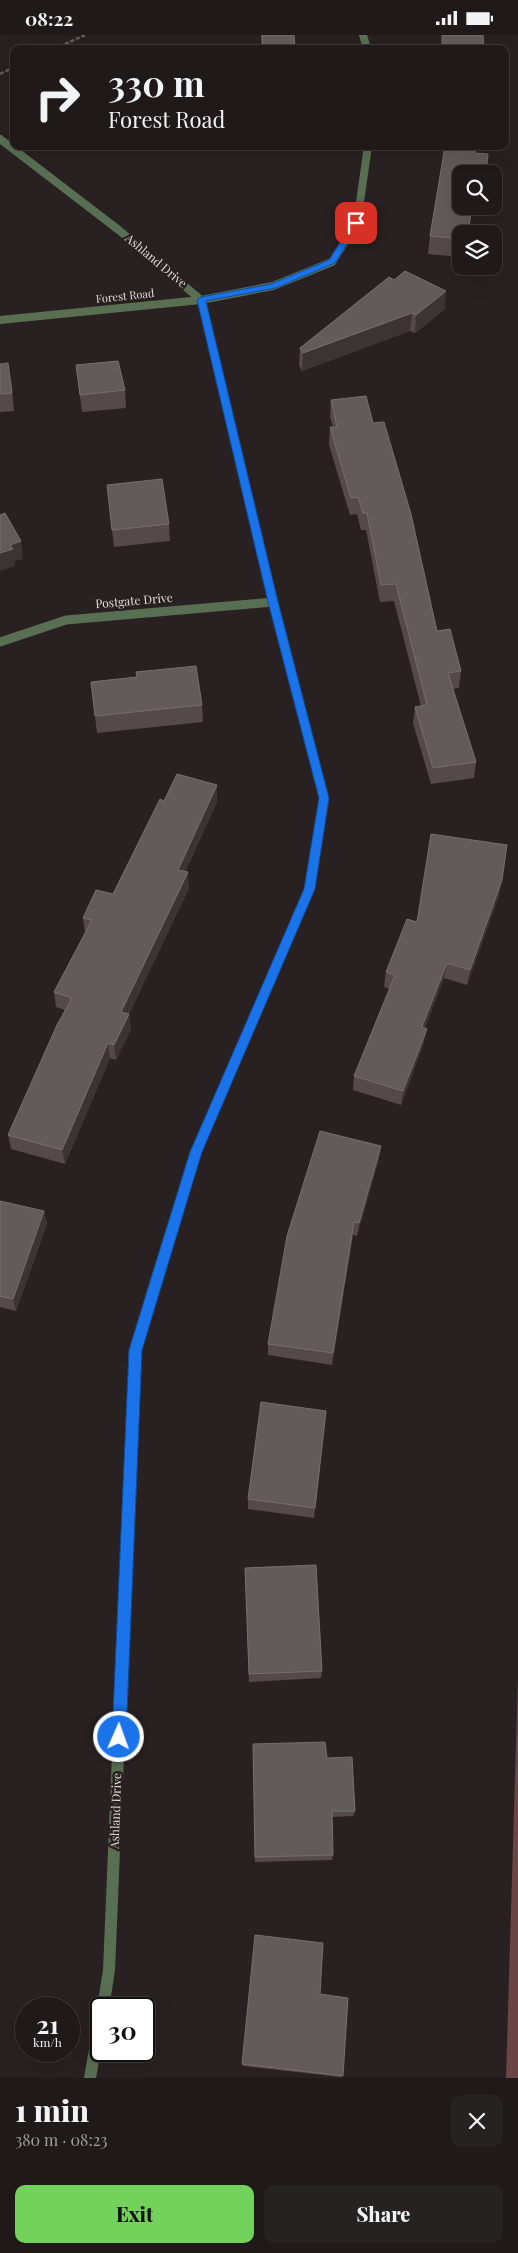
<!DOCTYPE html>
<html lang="en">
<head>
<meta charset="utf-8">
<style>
  body { margin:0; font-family:"Playfair Display",serif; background:#272222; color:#f1f3f6; height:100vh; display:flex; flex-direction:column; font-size:19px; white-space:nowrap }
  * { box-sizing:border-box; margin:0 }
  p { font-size:16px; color:#a1a0a2 }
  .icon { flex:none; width:28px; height:28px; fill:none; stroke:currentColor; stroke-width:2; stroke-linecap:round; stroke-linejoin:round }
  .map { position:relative; height:2043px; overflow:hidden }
  .panel { display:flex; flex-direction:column; background:#1f1919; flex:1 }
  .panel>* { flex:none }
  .hud { position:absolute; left:10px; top:10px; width:499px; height:105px; border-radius:10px; box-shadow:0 5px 20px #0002,0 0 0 1px #3c3838; background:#1f1919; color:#f1f3f6; overflow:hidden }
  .controls { position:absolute; left:452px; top:130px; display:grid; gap:10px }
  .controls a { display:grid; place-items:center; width:50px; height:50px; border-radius:10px; background:#1f1919; box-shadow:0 5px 20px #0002,0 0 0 1px #3c3838; font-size:25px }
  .speed { position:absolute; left:15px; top:1962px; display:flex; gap:10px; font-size:25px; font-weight:700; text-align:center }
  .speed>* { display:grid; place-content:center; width:65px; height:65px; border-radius:50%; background:#1f1919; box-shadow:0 5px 20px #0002,0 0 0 1px #3c3838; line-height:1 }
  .speed small { font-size:12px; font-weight:400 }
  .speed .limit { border:2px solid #111; border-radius:8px; background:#fff; color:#111 }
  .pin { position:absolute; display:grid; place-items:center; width:42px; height:42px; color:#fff; margin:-21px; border-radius:10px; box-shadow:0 2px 8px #0006 }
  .me { position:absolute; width:55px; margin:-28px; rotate:2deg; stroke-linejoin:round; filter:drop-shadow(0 0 4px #0008) }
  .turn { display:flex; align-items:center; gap:18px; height:105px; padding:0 15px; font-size:22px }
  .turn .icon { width:65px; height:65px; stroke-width:2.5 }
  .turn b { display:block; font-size:35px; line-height:42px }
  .round { display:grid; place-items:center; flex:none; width:52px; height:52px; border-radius:10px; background:#272222 }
  .summary { display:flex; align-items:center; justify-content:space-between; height:85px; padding:0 15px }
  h1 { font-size:30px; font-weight:800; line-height:38px }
  .cta { display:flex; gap:10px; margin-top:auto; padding:10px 15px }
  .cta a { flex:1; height:58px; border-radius:10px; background:#73d25c; color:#111; font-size:20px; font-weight:800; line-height:58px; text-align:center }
  .cta a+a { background:#272222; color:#f1f3f6 }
  .status { display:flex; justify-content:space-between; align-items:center; height:35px; padding:0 25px; background:#1f1919; direction:ltr }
  .status svg { height:14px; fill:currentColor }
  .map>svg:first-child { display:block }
  .forest { fill:#6b4545 }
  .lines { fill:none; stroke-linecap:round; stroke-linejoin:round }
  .path { stroke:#645c5c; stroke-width:2.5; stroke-dasharray:4 2; stroke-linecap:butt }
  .minor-far2 { stroke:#586f53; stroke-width:8 }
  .minor-far1 { stroke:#586f53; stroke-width:9 }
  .minor { stroke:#586f53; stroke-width:12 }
  .wall { fill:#544a4a }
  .shaded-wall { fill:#3c3333 }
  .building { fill:#635a5a; stroke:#776e6e }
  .route { fill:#1a73e8; stroke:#114b97 }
  .labels { text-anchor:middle; stroke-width:5; stroke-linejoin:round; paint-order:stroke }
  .far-street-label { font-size:11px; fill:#e3dddd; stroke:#292121 }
  .street-label { font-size:12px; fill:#e3dddd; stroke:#292121 }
</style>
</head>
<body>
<div class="status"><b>08:22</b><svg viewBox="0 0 49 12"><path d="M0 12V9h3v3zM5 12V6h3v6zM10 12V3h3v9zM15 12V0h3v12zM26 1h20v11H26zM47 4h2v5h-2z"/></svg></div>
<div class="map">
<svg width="518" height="2043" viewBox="0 0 518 2043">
  <rect width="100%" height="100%" fill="#292121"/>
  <polygon class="forest" points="518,1642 518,2043 506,2043"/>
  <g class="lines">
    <g class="path">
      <polyline points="54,14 85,0"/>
      <polyline points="0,39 14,32"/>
    </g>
    <g class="minor-far2">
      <polyline points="363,0 367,14"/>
      <polyline points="0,104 120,196 201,265 262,519"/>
      <polyline points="0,285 201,265 273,251 332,227 357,188 368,111"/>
    </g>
    <g class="minor-far1">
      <polyline points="0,607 66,585 273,567"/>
      <polyline points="175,1186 196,1117 309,854 324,763 261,518"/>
    </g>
    <g class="minor">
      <polyline points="103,1974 109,1935 135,1315 175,1185"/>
      <polyline points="90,2043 101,1981"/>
    </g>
  </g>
  <g class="wall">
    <polygon points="261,0 294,0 295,14 262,14"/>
    <polygon points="441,0 483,0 484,14 441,14"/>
    <polygon points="461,171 482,171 482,173 472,172 468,199 461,199 461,222 428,219 430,201"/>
    <polygon points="389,242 445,274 415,298 410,296 302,336 299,330 300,313"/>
    <polygon points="0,329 11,346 14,376 0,377"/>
    <polygon points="76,330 125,355 126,373 82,377"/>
    <polygon points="331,365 373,388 437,596 461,636 459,653 453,654 476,727 474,743 431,749 413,688 415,672 421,671 394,566 380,567 366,495 361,495 357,479 350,480 329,410 330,392 333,392 330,382"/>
    <polygon points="107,450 169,489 170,506 114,512"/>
    <polygon points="136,637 202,670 203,687 97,698 91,647 137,643"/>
    <polygon points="217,750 217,767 185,837 189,853 129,979 131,994 116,1025 110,1023 65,1129 11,1114 8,1100 65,975 56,972 54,957 85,898 83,883 113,859 164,766"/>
    <polygon points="499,861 467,950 444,943 425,993 424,1008 401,1070 353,1055 354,1041 390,954 384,952 386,937 417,887"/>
    <polygon points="379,1124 357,1201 353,1200 332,1330 268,1320 268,1309"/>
    <polygon points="0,1166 44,1176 47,1189 16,1276 0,1272"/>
    <polygon points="325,1387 314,1483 248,1474 248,1464"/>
    <polygon points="245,1533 322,1636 321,1643 249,1647"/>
    <polygon points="253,1709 355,1776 353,1781 332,1782 333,1820 332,1825 255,1827"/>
    <polygon points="320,1959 343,2041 341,2042 243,2031 242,2029"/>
  </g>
  <g class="shaded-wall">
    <polygon points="446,256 445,274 415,298 416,280"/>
    <polygon points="412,278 410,296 302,336 303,318"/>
    <polygon points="8,328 11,346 14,376 12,358"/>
    <polygon points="21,506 23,524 15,526 15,531 0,536 0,518 10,510"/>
    <polygon points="217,750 217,767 179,850 178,835"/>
    <polygon points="188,837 189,853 125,988 129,979 131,994 116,1025 114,1010 121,977"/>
    <polygon points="502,845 499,861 467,950 470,935"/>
    <polygon points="447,928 444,943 420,1007 422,992"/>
    <polygon points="427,994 424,1008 401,1070 403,1056"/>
    <polygon points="108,1008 110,1023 65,1129 62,1115"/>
    <polygon points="381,1111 379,1124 357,1201 359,1188"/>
    <polygon points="44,1176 47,1189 16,1276 13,1264"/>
    <polygon points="354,1187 353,1200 332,1330 333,1318"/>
  </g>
  <g class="building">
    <polygon points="262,0 294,0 295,14 263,14"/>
    <polygon points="443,0 483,0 484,14 443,14"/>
    <polygon points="445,111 476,111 475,118 488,119 486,139 461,139 461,171 472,171 468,199 461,199 461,204 430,201"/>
    <polygon points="405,236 446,256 416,280 412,278 303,318 300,313 389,242 394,245"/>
    <polygon points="118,326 125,355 80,360 76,330"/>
    <polygon points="8,328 12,358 0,359 0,329"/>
    <polygon points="366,361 373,388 384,387 411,479 437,596 450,594 461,636 448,638 476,727 433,733 415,672 427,670 396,549 381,550 367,478 363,478 358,462 351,463 330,392 337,392 331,365"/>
    <polygon points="162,444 169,489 112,495 107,450"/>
    <polygon points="5,478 21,506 10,510 13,514 0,518 0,480"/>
    <polygon points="196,631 202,670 95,681 91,647 137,642 136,637"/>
    <polygon points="177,739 217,750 178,835 188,837 121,977 129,979 114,1010 108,1008 62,1115 8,1100 57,990 72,963 54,957 92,885 83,883 96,855 113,859 160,764 164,766"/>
    <polygon points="431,799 507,810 502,845 470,935 447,928 422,992 427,994 403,1056 354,1041 395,940 386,937 407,884 417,887"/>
    <polygon points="320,1096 381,1111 359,1188 354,1187 333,1318 268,1309 287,1201"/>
    <polygon points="0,1166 44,1176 13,1264 0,1261"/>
    <polygon points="261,1367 326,1376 315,1473 248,1464"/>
    <polygon points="316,1530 322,1636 249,1639 245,1533"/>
    <polygon points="325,1707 327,1723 352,1722 355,1776 332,1776 333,1820 255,1822 253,1709"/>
    <polygon points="255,1900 323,1908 320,1959 348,1963 343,2041 242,2029"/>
  </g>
  <polygon class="route" points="354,186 361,188 335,228 276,253 206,266 278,567 329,763 315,854 202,1117 142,1315 126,1702 124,1707 119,1709 114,1707 112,1702 129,1315 190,1117 304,854 319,763 268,567 197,265 201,262 271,249 329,225"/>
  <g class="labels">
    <g class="far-street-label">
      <text transform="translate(125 261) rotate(-6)" y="4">Forest Road</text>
    </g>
    <g class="street-label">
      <text transform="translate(156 226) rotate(40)" y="4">Ashland Drive</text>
      <text transform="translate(134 566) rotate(-5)" y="4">Postgate Drive</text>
      <text transform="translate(116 1776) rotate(-88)" y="4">Ashland Drive</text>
    </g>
  </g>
</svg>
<div class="controls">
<a><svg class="icon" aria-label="search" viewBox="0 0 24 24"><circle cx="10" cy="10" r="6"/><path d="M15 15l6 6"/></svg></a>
<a><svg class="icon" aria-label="layers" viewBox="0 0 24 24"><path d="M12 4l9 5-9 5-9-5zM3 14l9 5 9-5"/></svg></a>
</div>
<div class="speed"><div>21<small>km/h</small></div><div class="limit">30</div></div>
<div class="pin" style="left:356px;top:188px;background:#d93025"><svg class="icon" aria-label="arrive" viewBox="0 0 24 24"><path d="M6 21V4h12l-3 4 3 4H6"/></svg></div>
<svg class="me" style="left:119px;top:1702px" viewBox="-20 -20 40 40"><circle r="17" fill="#1a73e8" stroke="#fff" stroke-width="3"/><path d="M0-11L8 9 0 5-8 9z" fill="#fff"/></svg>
<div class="hud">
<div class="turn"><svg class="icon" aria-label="right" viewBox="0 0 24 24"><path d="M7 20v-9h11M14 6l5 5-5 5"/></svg><div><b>330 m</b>Forest Road</div></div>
</div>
</div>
<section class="panel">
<div class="summary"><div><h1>1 min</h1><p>380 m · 08:23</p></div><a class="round"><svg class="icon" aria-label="close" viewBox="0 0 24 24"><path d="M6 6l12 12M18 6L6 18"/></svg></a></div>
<div class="cta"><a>Exit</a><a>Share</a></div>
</section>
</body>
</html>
